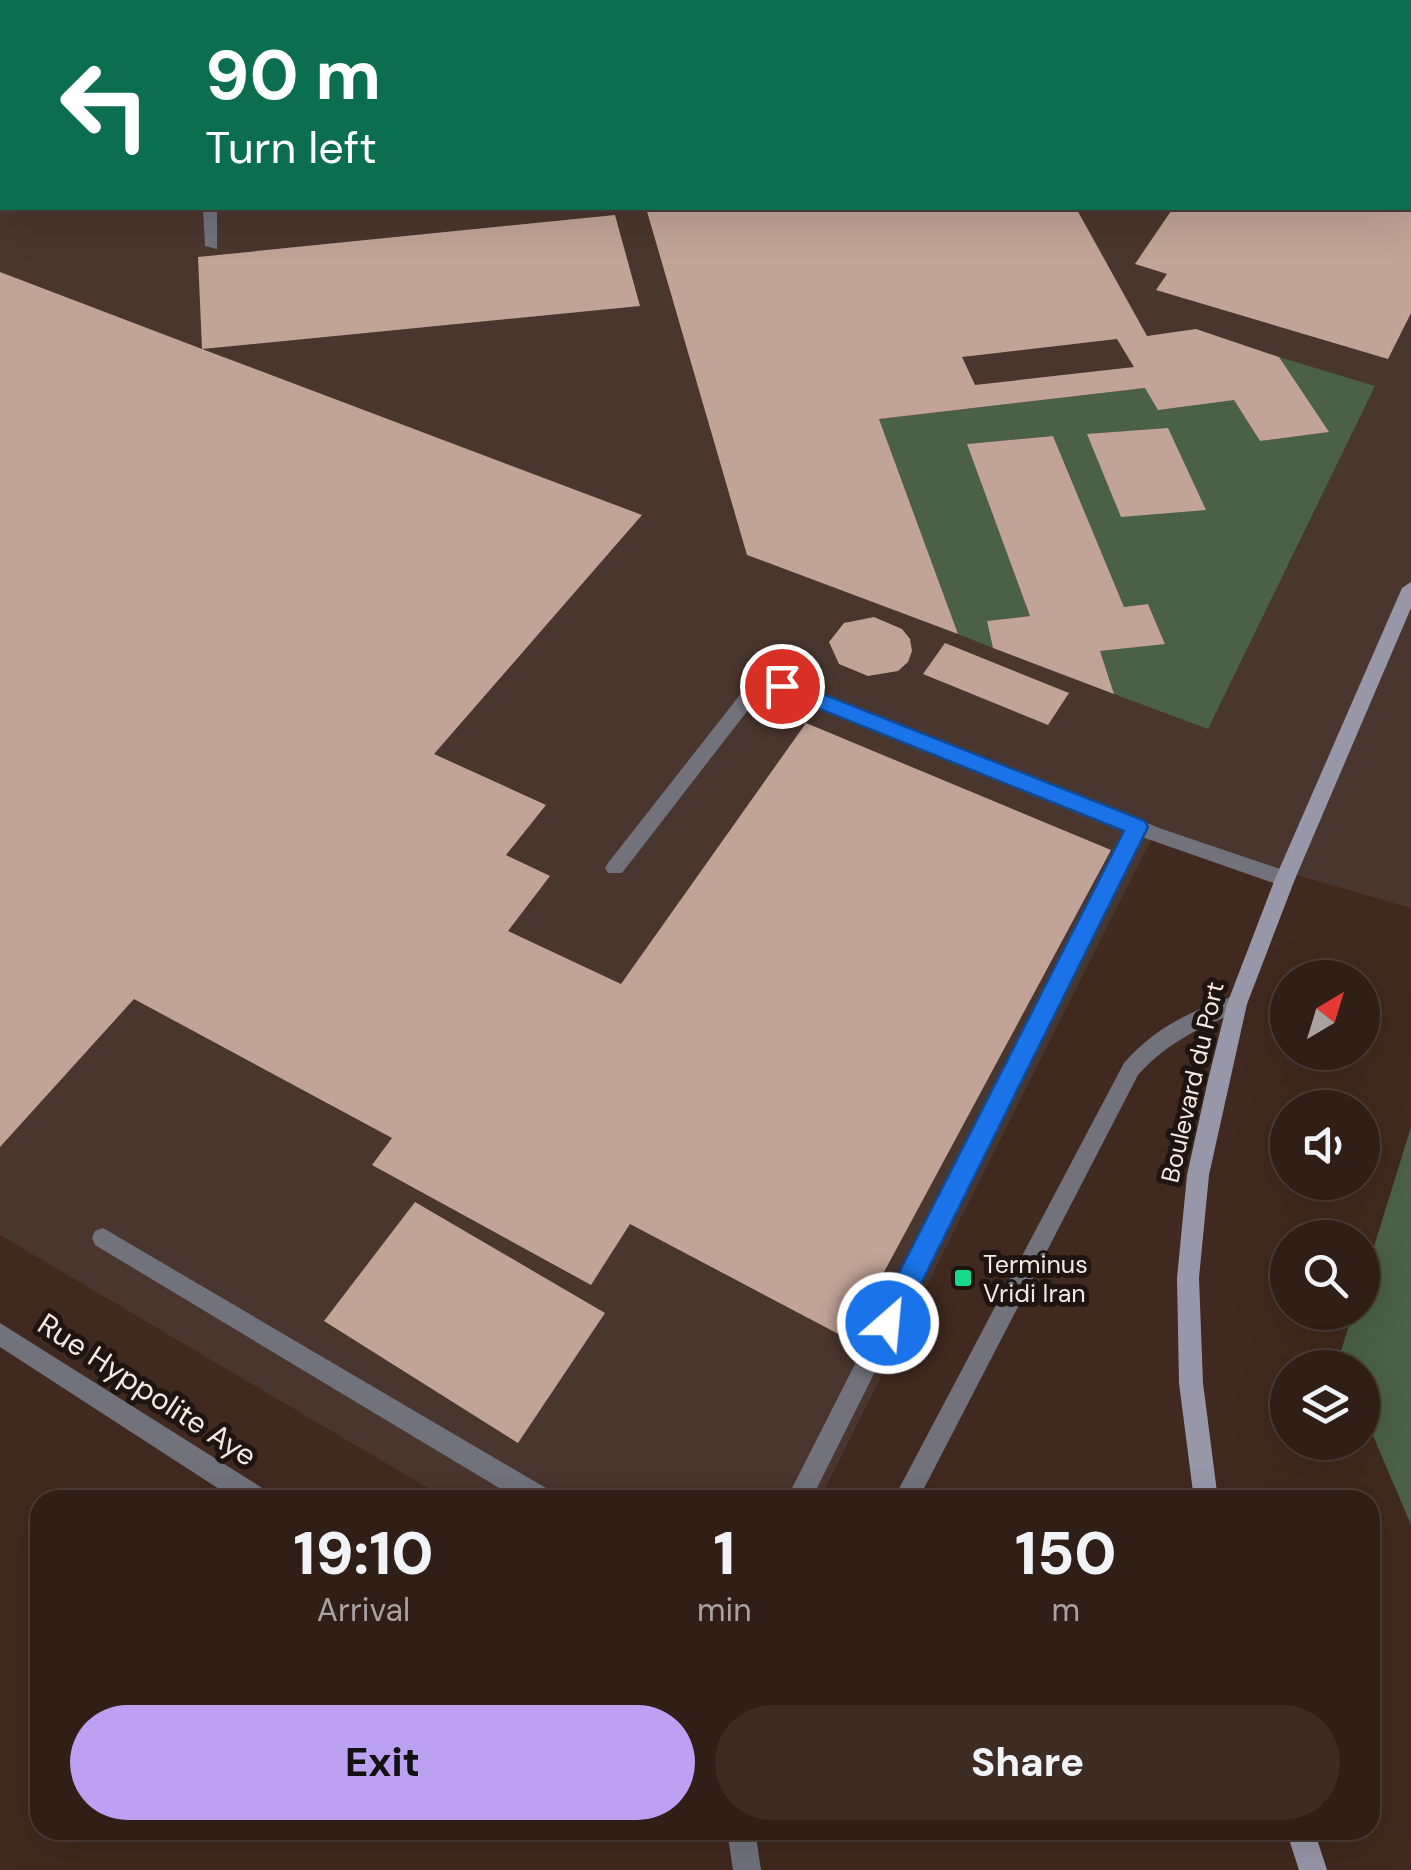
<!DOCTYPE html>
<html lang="en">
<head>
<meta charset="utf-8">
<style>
  body { margin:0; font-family:"DM Sans",sans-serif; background:#3c2c24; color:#f1f3f6; height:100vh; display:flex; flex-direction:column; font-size:38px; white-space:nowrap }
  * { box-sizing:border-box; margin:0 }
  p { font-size:32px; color:#a8a2a1 }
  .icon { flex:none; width:55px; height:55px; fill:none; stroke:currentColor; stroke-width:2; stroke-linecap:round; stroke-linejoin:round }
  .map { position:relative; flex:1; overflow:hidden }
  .side { position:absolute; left:30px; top:1490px; width:1350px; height:350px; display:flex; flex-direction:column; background:#301f17; border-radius:30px; box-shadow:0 10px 40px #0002,0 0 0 2px #4b3d36 }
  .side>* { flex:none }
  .guide { position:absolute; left:0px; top:0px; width:1412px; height:210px; box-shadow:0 10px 40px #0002,0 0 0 2px #4b3d36; background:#0b6e4f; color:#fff; overflow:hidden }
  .needle { width:65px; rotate:38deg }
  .controls { position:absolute; left:1270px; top:960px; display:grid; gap:20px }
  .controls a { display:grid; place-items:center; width:110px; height:110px; border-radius:50%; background:#301f17; box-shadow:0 10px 40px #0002,0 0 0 2px #4b3d36; font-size:50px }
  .pin { position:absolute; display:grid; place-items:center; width:85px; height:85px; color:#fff; margin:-42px; border:5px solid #fff; border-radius:50%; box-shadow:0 2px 10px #0007 }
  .me { position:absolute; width:110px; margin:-55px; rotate:27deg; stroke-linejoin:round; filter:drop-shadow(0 0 8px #0008) }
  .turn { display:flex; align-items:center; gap:35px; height:210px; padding:0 40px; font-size:45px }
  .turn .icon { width:130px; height:130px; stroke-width:2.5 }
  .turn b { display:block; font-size:70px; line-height:85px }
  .eta { display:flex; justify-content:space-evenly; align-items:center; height:170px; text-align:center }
  .eta b { font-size:60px; font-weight:800; line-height:70px }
  .cta { display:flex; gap:20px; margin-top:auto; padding:20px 40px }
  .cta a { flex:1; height:115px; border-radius:60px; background:#bca0f2; color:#111; font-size:40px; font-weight:800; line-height:115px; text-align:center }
  .cta a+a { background:#3c2c24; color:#f1f3f6 }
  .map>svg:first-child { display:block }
  .industrial { fill:#49362e; fill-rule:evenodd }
  .green { fill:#4a6049 }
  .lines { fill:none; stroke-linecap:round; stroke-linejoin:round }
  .stream { fill:#00181c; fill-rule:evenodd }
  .building { fill:#c1a397; fill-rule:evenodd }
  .service { fill:#72727d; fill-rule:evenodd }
  .minor { fill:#72727d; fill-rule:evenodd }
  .tertiary { fill:#72727d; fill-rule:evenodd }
  .secondary { fill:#9797a9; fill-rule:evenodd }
  .route { fill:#1a73e8; stroke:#114b97; stroke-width:2.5 }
  .poi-dot { fill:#16d989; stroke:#1f1510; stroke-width:4 }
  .labels { text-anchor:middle; stroke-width:10; stroke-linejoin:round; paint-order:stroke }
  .street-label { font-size:25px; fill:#f8e8e2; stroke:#1f1510 }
  .poi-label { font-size:25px; fill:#f8e8e2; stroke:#1f1510; text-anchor:start }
  .near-street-label { font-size:30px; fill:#f8e8e2; stroke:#1f1510 }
</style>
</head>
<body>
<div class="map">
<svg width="1411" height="1870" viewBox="0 0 1411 1870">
  <rect width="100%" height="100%" fill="#40291f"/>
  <path class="industrial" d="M 0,0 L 1411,0 L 1411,908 L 1154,834 L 819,1500 L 448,1500 L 0,1235 ZM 2,2 L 1410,2 L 1410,208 L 2,208 Z"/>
  <g class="green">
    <polygon points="1279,357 1375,386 1208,729 1114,694 1100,651 1165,643 1148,604 1124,607 1053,436 968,444 1030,616 987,621 993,648 958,634 879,419 1145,388 1234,400 1260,441 1327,432"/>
    <polygon points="1411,1127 1411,1525 1363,1412 1362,1368 1343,1367 1339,1357 1353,1313 1362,1312 1363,1282"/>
  </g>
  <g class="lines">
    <polygon class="stream" points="929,0 939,0 941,2 931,2"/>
  </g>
  <g class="building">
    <path d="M 646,208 L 1076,208 L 1147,336 L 1196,329 L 1279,357 L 1329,432 L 1260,441 L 1234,400 L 1158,410 L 1145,388 L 879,419 L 958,634 L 747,555 ZM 1117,339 L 1134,367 L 975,385 L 962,357 Z"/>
    <polygon points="1173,208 1411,208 1411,313 1388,359 1156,290 1167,274 1135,264"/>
    <polygon points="615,215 640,306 202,349 642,515 434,754 546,805 506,855 550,876 508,931 621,984 806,723 1111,850 848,1339 630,1224 591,1285 372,1165 392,1138 134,999 0,1147 0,272 202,349 198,257"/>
    <polygon points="1168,428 1206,510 1121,517 1087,434"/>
    <polygon points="1053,436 1124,607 1148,604 1165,644 1100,651 1114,694 993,648 987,621 1030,616 967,444"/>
    <polygon points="874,617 902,629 910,639 912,651 908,662 898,671 868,676 839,664 829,642 844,623"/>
    <polygon points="945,643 1069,693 1048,725 923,674"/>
    <polygon points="415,1202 605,1313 518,1443 324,1321"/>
  </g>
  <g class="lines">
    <g class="service">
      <polygon points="92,0 104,0 105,2 93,2"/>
      <polygon points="1049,0 1062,0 1063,2 1051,2"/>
      <polygon points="1403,0 1411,0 1411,5 1410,2"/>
      <polygon points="203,208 217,208 217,249 205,246"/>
      <polygon points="783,679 1162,829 1292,873 1295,879 1292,885 1285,887 1142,837 811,1500 786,1500 1126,830 782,693 767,694 755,701 622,873 608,873 605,868 608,863 743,691 764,681"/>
      <polygon points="103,1228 551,1491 554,1500 519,1500 95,1245 92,1238 95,1231"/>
    </g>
    <g class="minor">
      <rect x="1410" y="43" width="1" height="8"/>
      <rect x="0" y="170" width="2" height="8"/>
      <polygon points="0,1323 267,1491 270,1500 236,1500 0,1347"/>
    </g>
    <g class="tertiary">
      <path d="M 1237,995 L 1244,998 L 1247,1004 L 1244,1010 C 1203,1025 1168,1042 1138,1075 L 918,1500 L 893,1500 L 1124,1063 C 1155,1027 1193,1010 1237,995 Z"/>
      <polygon points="727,1830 755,1830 761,1870 733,1870"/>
    </g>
    <g class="secondary">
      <polygon points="1411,582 1411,608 1295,879 1247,1004 1209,1175 1199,1278 1203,1383 1218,1500 1194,1500 1179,1383 1177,1278 1187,1175 1208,1080 1227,1004 1275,879 1402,588"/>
      <polygon points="1286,1830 1314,1830 1327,1870 1299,1870"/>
    </g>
  </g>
  <polygon class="route" points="782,678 1145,821 1148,827 897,1332 888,1336 878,1332 874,1323 878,1314 1124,831 775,691 775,680"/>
  <rect class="poi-dot" x="953" y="1268" width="20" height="20" rx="5"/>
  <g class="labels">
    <g class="street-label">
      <text transform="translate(1192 1082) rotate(-77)" y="9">Boulevard du Port</text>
    </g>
    <g class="poi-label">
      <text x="983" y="1273">Terminus<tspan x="983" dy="29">Vridi Iran</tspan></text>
    </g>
    <g class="near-street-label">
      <text transform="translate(147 1390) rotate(33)" y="10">Rue Hyppolite Aye</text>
    </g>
  </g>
</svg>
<div class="controls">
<a><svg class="needle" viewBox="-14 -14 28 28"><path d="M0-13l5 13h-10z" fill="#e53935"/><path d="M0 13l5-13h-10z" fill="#a8a2a1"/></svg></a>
<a><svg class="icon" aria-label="sound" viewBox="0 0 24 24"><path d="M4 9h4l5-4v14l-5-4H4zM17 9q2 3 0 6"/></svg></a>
<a><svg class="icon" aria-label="search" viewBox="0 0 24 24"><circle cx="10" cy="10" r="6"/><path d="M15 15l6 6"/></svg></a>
<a><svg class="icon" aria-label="layers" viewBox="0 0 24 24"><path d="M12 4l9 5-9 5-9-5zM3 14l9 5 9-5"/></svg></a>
</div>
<div class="pin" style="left:782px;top:686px;background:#d93025"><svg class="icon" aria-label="arrive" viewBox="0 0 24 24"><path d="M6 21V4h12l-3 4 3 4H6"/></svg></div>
<svg class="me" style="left:888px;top:1323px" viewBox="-20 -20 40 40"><circle r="17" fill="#1a73e8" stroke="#fff" stroke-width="3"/><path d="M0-11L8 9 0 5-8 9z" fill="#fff"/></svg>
<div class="guide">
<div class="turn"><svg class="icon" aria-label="left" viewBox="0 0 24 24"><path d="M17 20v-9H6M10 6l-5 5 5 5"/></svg><div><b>90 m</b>Turn left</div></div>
</div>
<section class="side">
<div class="eta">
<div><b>19:10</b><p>Arrival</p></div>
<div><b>1</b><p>min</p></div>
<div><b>150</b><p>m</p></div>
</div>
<div class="cta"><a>Exit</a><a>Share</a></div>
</section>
</div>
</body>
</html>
